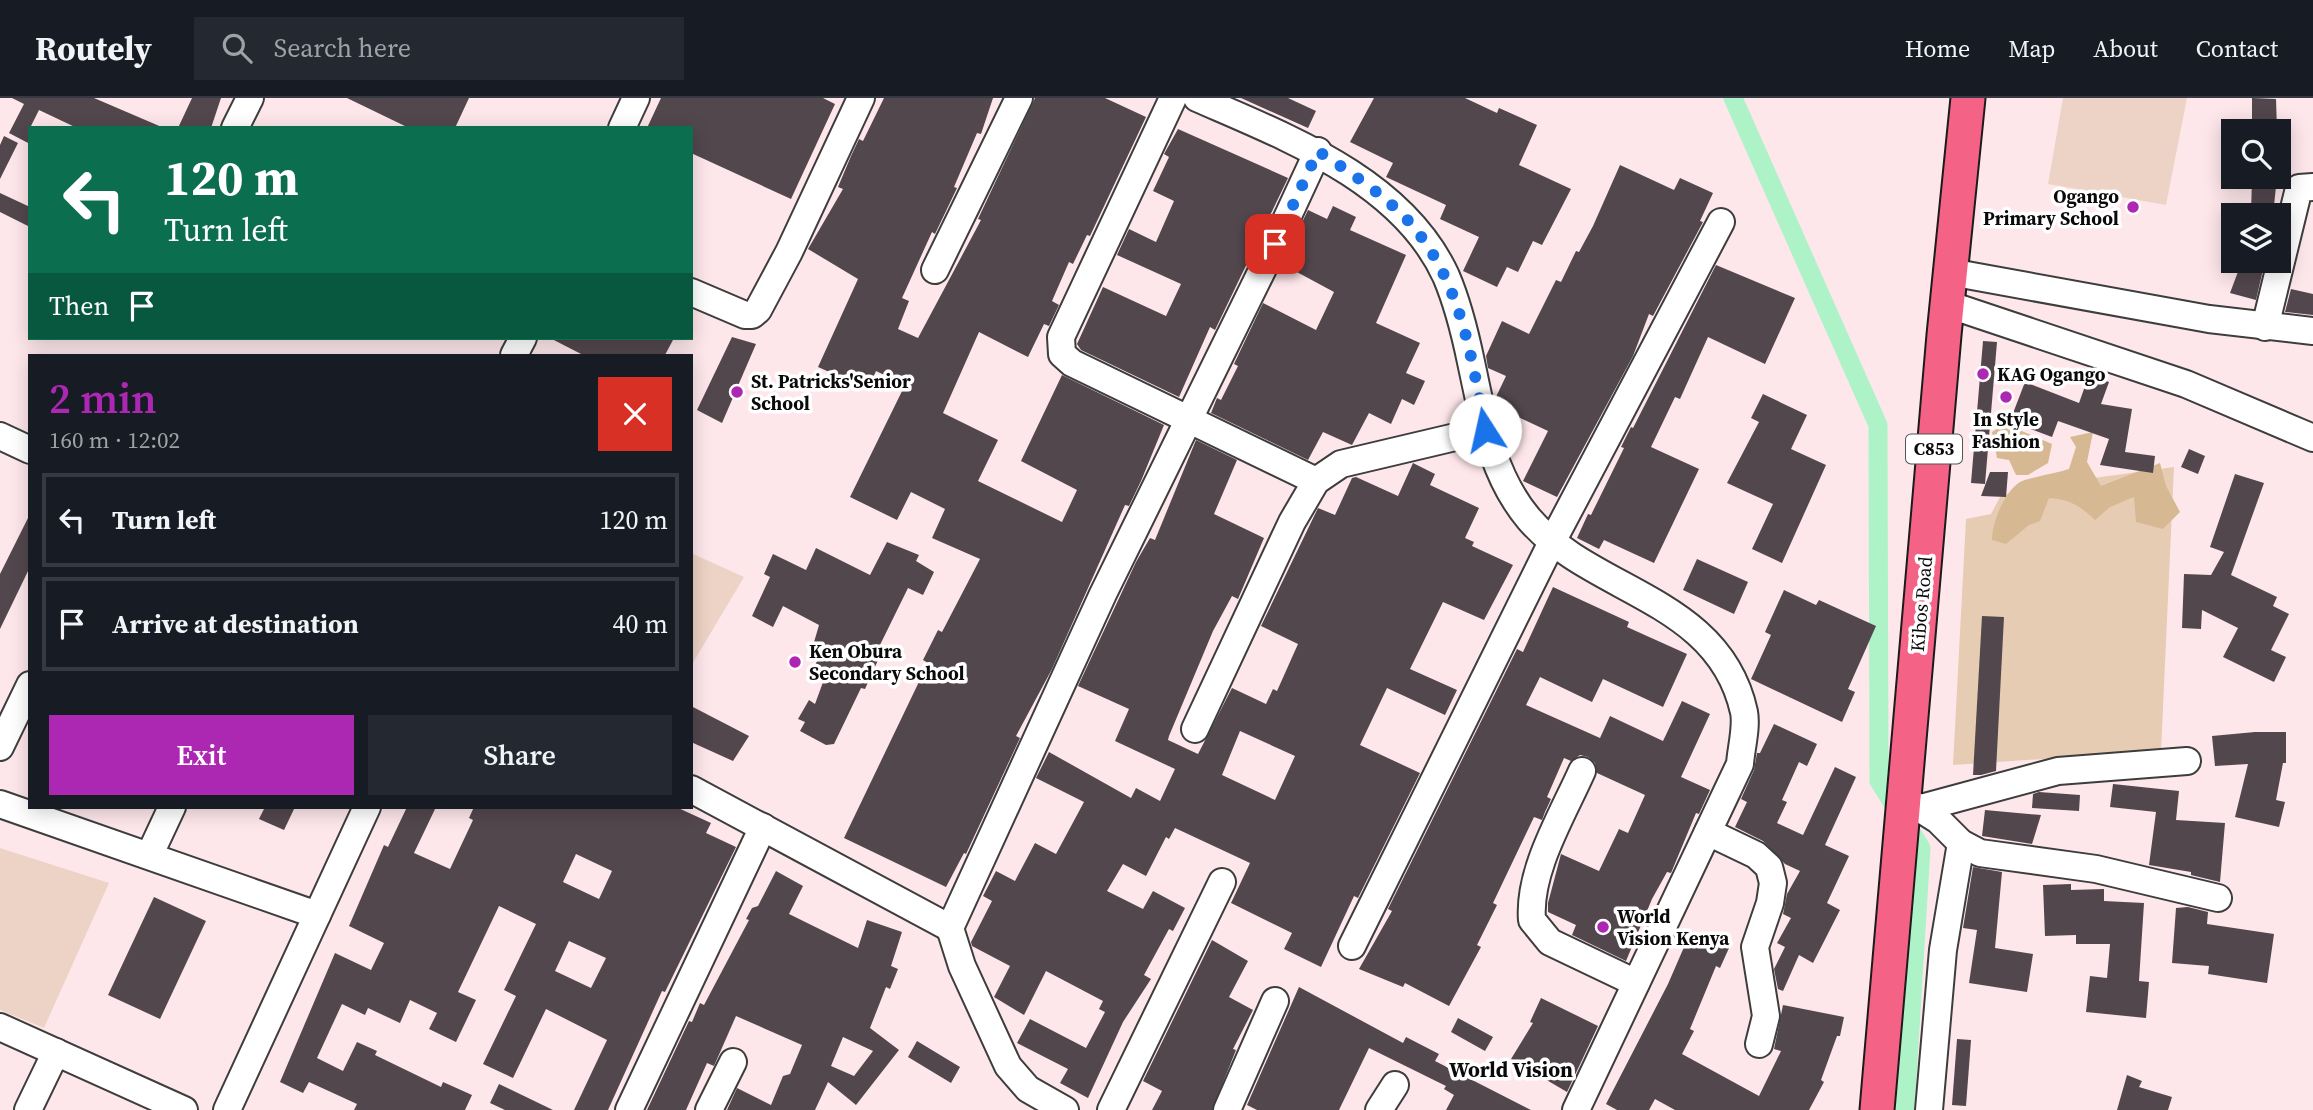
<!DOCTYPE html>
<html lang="en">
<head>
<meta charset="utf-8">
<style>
  body { margin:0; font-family:"Source Serif 4",serif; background:#242831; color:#f1f3f6; height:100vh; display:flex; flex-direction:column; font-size:26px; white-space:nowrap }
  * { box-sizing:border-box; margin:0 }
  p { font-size:23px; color:#9ea1a6 }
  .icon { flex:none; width:38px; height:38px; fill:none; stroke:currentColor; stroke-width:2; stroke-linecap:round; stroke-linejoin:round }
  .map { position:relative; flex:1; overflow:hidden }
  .details { position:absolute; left:28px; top:256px; width:665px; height:455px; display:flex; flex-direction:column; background:#171b24; border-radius:0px; box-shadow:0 4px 18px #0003 }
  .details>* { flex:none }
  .top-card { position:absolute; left:28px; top:28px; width:665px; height:214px; border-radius:0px; box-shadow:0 4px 18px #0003; background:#0b6e4f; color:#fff; overflow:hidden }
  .controls { position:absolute; left:2221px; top:21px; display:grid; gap:14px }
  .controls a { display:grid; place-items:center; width:70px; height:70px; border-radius:0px; background:#171b24; box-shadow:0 4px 18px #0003; font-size:35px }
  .pin { position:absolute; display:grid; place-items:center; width:60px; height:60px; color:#fff; margin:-30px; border-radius:14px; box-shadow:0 4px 10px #0006 }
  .me { position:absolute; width:77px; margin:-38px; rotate:350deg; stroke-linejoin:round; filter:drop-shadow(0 0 5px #0008) }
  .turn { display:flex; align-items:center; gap:24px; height:147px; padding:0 21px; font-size:32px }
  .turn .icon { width:91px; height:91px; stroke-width:2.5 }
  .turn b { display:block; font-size:49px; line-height:60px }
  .then { display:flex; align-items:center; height:66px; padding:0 21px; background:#0003; gap:14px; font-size:26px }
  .round { display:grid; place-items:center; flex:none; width:74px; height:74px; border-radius:0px; background:#242831 }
  .summary { display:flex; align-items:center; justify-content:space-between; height:119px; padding:0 21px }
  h1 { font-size:42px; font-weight:600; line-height:52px; color:#ac28b3 }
  .action { display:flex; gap:14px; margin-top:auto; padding:14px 21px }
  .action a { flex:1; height:80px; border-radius:0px; background:#ac28b3; color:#fff; font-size:28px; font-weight:600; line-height:80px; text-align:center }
  .action a+a { background:#242831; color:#f1f3f6 }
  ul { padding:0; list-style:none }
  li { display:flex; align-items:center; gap:21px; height:94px; margin:0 14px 10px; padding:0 7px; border:4px solid #363941; border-radius:0px }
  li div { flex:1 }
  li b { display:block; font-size:26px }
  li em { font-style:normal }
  header { display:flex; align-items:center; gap:42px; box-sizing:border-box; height:98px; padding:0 35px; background:#171b24; border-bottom:2px solid #363941 }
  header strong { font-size:33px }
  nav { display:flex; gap:38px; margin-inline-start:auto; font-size:24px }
  .search { width:490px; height:63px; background:#242831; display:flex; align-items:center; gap:18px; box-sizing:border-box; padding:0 24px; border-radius:0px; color:#9ea1a6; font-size:26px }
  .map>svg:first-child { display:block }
  .green { fill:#e6ccb3 }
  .forest { fill:#d6b893 }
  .pitch { fill:#edd3c5 }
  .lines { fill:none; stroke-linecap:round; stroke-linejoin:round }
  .canal { stroke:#aef3c8; stroke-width:19 }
  .building { fill:#52474d; fill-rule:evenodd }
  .minor-casing { stroke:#3d3d3d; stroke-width:30 }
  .major-casing { stroke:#1b1b1b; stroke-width:37 }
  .minor { stroke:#fff; stroke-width:26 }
  .major { stroke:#f46285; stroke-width:33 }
  .route { stroke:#1a73e8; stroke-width:12; stroke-dasharray:0 21.6 }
  .poi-dot { fill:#ac28b3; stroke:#fff; stroke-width:2.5 }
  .labels { text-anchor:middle; stroke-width:7; stroke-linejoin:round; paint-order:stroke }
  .shield { fill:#fff; stroke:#545454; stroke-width:2 }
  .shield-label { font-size:18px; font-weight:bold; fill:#0a0a0a }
  .poi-label { font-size:19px; font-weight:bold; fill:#0a0a0a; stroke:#fff; text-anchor:start }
  .street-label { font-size:19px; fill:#0a0a0a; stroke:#fff }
  .neighbourhood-label { font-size:21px; font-weight:bold; fill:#0a0a0a; stroke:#fff }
</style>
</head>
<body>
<header>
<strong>Routely</strong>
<div class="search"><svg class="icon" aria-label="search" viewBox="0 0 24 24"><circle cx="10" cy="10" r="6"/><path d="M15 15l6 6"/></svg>Search here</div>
<nav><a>Home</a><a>Map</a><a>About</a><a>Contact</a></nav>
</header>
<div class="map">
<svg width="2313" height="1012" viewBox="0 0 2313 1012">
  <rect width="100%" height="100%" fill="#fee7eb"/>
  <polygon class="green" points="2174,369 2161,653 1953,667 1966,421 1991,416 2000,399 2022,390"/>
  <g class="forest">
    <polygon points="2005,326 2052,346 2048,365 2028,377 2016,377 2009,362 1997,360 1992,334"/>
    <path d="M 2093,334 L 2087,364 L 2101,388 L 2160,365 L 2166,388 L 2180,414 L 2163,431 L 2136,424 L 2134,399 L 2110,409 L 2095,422 C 2080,408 2070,401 2049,400 L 2040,423 L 2029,427 L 2006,446 L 1992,442 C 1992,425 2004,394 2020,384 C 2027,380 2057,375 2069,371 L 2076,349 L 2070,339 Z"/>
  </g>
  <g class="pitch">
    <polygon points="2063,0 2187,0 2166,107 2048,86"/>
    <polygon points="691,455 744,479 691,568"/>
    <polygon points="0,750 109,785 44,930 0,912"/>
  </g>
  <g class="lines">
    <polyline class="canal" points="1733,0 1878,327 1879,683 1921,750 1905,1012"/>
  </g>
  <g class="building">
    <polygon points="12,0 94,0 164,30 77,30 39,12 30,30 30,46 9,35 24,6"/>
    <polygon points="192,0 221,0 211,30 178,30"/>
    <polygon points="347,0 469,0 455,30 409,30"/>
    <polygon points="661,0 823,0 835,6 791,101 691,55 691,30 647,30"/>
    <polygon points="884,0 993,0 981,36 977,35 954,89 957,90 935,136 932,134 902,200 909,203 898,231 918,240 981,122 978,121 1035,0 1105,0 1146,19 1090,138 1087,137 1073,166 1069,164 1052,203 1059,207 1049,228 1044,226 1028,259 979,234 943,315 998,342 978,383 1062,424 1077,392 1021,363 1062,277 1164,327 1141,383 1129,408 1125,407 1052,571 1016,638 1020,640 966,756 964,755 946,789 844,740 928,565 923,562 938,532 942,534 980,461 932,440 945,411 911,394 897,422 850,399 905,287 876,273 868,291 818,269 858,181 808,151 843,91 838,89 851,58 859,41 863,43"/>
    <polygon points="1241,0 1288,0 1316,13 1308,30"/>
    <polygon points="1374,0 1465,0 1497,15 1499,10 1537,27 1519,67 1571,91 1542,147 1533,143 1518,174 1507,169 1497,189 1463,173 1479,139 1440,121 1446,107 1386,79 1393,65 1350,44"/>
    <polygon points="2252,0 2276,1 2277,33 2252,33"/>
    <polygon points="1178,31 1288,80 1215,232 1210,229 1179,299 1081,252 1077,246 1103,189 1166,218 1181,186 1117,157 1129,131 1156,144 1174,103 1153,93 1169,59 1164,56"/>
    <polygon points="4,38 18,45 0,81 0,47"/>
    <polygon points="1620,67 1674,92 1680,80 1713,95 1700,123 1703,124 1653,218 1649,216 1633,258 1557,399 1523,383 1548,333 1497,309 1495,301 1506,278 1488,270 1486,258 1502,223 1529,236 1556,182 1561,184 1576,153 1579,154 1593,128"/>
    <polygon points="2252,79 2277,79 2273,117 2251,117"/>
    <polygon points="0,95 30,109 30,129 0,114"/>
    <polygon points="1333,108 1356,119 1350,132 1406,157 1376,225 1420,245 1406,275 1425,283 1414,307 1402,301 1391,326 1369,315 1352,347 1323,334 1308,362 1211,315 1217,300 1221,302 1238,268 1234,266 1263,205 1316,232 1334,194 1282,166 1308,112 1327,121"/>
    <polygon points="2242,163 2265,163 2256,202 2230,195"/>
    <polygon points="1716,167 1795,200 1765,266 1708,239 1680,301 1675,299 1651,349 1699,371 1654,465 1604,442 1599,451 1577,440 1588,416 1591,417 1624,350 1621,349 1631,329 1633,330"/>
    <polygon points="2291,191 2313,196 2313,217 2285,214"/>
    <polygon points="732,239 756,246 722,325 697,312"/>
    <polygon points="550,240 674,240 665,257 583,257"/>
    <polygon points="1983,243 1997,244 1985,386 1971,385"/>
    <polygon points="2089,277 2109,284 2101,306 2132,311 2125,354 2155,358 2153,375 2100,367 2109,341 2058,323 2052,339 2010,323 2025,284 2079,305"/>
    <polygon points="1763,296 1807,317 1791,351 1826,367 1782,465 1752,451 1773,406 1727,385 1759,324 1751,320"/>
    <path d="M 1196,342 L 1237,362 L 1214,416 L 1264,440 L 1238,501 L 1232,498 L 1213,533 L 1169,638 L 1168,642 L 1198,656 L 1232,590 L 1266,606 L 1273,591 L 1277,593 L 1298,546 L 1261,528 L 1318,410 L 1335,417 L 1352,380 L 1356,379 L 1398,398 L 1413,365 L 1435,376 L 1430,387 L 1479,410 L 1465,440 L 1474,444 L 1472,448 L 1513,467 L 1484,522 L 1443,504 L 1410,571 L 1457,592 L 1445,617 L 1387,590 L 1360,647 L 1420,675 L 1358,800 L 1354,798 L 1321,869 L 1284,851 L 1292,835 L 1231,805 L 1250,765 L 1175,730 L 1169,741 L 1166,739 L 1146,778 L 1123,766 L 1107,793 L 1143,811 L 1153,793 L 1185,810 L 1173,833 L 1169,831 L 1144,877 L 1151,881 L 1123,924 L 1088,1000 L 1060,985 L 1068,971 L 1017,945 L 1030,921 L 1086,950 L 1105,914 L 1099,911 L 1103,903 L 1046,873 L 1024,917 L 994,899 L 1010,868 L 972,848 L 971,844 L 992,803 L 983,798 L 996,773 L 1015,783 L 1035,745 L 1056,756 L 1084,704 L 1036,680 L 1049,654 L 1131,700 L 1136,690 L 1160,703 L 1175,671 L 1115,643 L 1129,611 L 1078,588 L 1136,464 L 1150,440 L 1155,442 ZM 1240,633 L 1295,658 L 1275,702 L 1222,677 Z"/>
    <polygon points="2189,351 2205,358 2198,376 2181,369"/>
    <polygon points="1990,374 2008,374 2006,399 1981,398"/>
    <polygon points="2235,376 2264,385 2231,477 2277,499 2273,508 2289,516 2271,552 2286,559 2274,584 2223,559 2238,530 2202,512 2201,531 2182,530 2184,476 2211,477 2224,454 2210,449"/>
    <polygon points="30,416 30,469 0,531 0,476"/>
    <polygon points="887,444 919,457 916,463 934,474 923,497 908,490 879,549 883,551 865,591 861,590 834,646 826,647 800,633 805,624 798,621 809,602 815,606 826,576 814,570 817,563 810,558 819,527 783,508 773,529 752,518 770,479 764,476 773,456 806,472 816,450 870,477"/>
    <polygon points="1697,461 1748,484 1734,516 1683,492"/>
    <polygon points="1553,489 1629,524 1627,529 1687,556 1663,609 1603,581 1592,604 1540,579 1526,607 1600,640 1610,618 1663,643 1682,603 1710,616 1681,679 1710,692 1699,716 1696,715 1671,775 1667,774 1652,801 1626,863 1572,837 1576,827 1548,814 1548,805 1561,756 1599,773 1619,731 1628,735 1645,697 1597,675 1595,665 1588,659 1580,657 1571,663 1564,660 1547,699 1551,701 1545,714 1542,722 1534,719 1493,805 1497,807 1477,847 1481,849 1449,908 1405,885 1403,889 1359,871 1392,813 1388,811 1517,551 1523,554"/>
    <polygon points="1784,492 1816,507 1819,502 1876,528 1848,591 1855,594 1842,624 1751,581 1771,537 1765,534"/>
    <polygon points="1982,518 2004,519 1996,673 1981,677 1973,677"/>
    <polygon points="691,608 749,638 733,663 691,644"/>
    <polygon points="1774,626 1817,646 1807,668 1799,664 1782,702 1787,704 1777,725 1803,737 1835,669 1856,679 1825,747 1849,758 1827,805 1840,812 1813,865 1799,857 1783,893 1778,891 1774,871 1785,849 1777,845 1791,820 1783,816 1787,796 1800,773 1785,766 1763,743 1735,729 1747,704 1741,701 1754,672 1757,655 1760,655"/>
    <polygon points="2255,634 2286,634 2286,665 2283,665 2276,702 2285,704 2279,729 2235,719 2248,666 2215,668 2212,638"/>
    <polygon points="2113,686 2179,693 2176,722 2225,725 2220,784 2191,777 2191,774 2149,767 2156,714 2110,709"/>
    <polygon points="2039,694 2080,697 2079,713 2032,710 2033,696"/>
    <polygon points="265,709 295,709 284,732 259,721"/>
    <path d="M 407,709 L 436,709 L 414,755 L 450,771 L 473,722 L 469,720 L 474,709 L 676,709 L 711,725 L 706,735 L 736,749 L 665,894 L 662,893 L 608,1012 L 574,1012 L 607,942 L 546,911 L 513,980 L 483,966 L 516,898 L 504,892 L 536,826 L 499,808 L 458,894 L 476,902 L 456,944 L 429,931 L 437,915 L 410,902 L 400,925 L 368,910 L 365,917 L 342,906 L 317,960 L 343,973 L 357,944 L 377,953 L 375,957 L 441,989 L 443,984 L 472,997 L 465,1012 L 354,1012 L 357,1006 L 309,984 L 303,995 L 280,984 L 335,855 L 371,872 L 384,845 L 349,828 L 384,747 L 388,749 ZM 576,756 L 612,773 L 599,801 L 563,784 ZM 569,843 L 606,860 L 591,890 L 555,873 Z"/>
    <polygon points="1985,712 2041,717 2032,746 1982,738"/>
    <polygon points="1973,769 2002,774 1995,850 2033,856 2027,894 1969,885 1977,832 1963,830"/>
    <path d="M 776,773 L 803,788 L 789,816 L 858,850 L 867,822 L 902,834 L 891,868 L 898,871 L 890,891 L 886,889 L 870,930 L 899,952 L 856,1007 L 828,984 L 815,1012 L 727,1012 L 737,990 L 771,1007 L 783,978 L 790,976 L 802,947 L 736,918 L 714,968 L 707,965 L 686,1012 L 647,1012 L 689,923 L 692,924 L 700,905 L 704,907 L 749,822 L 746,821 L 752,810 L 758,808 ZM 843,939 L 873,953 L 854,978 L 831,968 Z"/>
    <polygon points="2071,786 2071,792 2104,791 2104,803 2144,805 2139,883 2149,884 2146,920 2086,914 2090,878 2107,880 2110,846 2076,846 2076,837 2045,838 2043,787"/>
    <polygon points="154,799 206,823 160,921 108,897"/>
    <polygon points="2188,809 2208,814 2207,826 2274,836 2267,885 2208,876 2209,868 2172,865 2176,810"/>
    <polygon points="1691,833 1729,850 1720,870 1716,868 1690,931 1694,933 1682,956 1759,998 1781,953 1774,951 1783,907 1844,919 1840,938 1837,938 1821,982 1824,984 1809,1012 1675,1012 1655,1001 1649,1012 1617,1012 1606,1006 1668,886"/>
    <polygon points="1212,842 1248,863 1229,899 1253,912 1233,951 1236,952 1212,1012 1152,1012 1162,993 1143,983"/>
    <polygon points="1299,889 1403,945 1406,939 1439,956 1435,963 1531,1012 1446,1012 1454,997 1444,991 1446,988 1369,950 1339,1012 1257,1012 1247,1007"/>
    <polygon points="1541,900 1598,928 1567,994 1511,961 1533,925 1530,924"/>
    <polygon points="1458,920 1493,939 1485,953 1451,934"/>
    <polygon points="1957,941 1971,942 1966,1008 1952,1007"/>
    <polygon points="917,943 960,969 951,985 908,959"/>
    <polygon points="2127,977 2142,983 2139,989 2172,999 2168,1012 2117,1012"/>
    <polygon points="499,986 553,1012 505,1012 490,1005"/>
  </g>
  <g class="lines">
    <g class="minor-casing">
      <g id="minor">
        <polyline points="1173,0 1061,239 1062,256 1072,265 1316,383"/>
        <path d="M 1197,0 C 1286,39 1402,82 1446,178 C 1458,206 1465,235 1471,264 C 1483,319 1491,376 1529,421 C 1592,495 1719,500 1744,614 C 1747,629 1741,651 1740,666 L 1576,1012"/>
        <polyline points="235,30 250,0"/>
        <polyline points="622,30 636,0"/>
        <polyline points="935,172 1019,0"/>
        <polyline points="1950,174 2209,221 2313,233"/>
        <polyline points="691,194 745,217 752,217 758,212 789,154 861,0"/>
        <polyline points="1947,206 2186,286 2313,340"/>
        <polyline points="2265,229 2299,90 2313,89"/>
        <polyline points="514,257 523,240"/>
        <polyline points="0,338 30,352"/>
        <polyline points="1195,631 1292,424 1316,383 1341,366 1485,332"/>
        <polyline points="0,649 30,587"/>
        <path d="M 1582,673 C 1562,718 1528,773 1532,822 L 1550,844 L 1636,885"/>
        <polyline points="691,691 950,830"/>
        <polyline points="1903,700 1938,722 1961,745 1980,755 2096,771 2218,800"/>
        <polyline points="0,706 317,817"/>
        <polyline points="1921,710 2058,673 2187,663"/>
        <polyline points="1708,734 1756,757 1769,769 1773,785 1770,805 1755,849 1766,918 1759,946"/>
        <polyline points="150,756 172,709"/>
        <polyline points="1352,848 1552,444 1721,124"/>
        <polyline points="0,929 184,1012"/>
        <polyline points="28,1012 56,954"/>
        <polyline points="227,1012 367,709"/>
        <polyline points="629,1012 763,729"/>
        <polyline points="709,1012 733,964"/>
        <polyline points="1065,1012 1028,991 1008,968 962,868 950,830 1103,496 1275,146 1318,53"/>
        <polyline points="1111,1012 1222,784"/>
        <polyline points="1227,1012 1275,903"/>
        <polyline points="1379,1012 1395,987"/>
        <polyline points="1929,1012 1943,852 1961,745"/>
      </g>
    </g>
    <g class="major-casing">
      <polyline id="major" points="1877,1012 1944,237 1968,0"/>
    </g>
    <use href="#minor" class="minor"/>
    <use href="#major" class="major"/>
  </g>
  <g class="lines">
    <path class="route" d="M 1275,146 L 1318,53 C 1348,73 1388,99 1411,126 C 1461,184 1472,260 1485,332"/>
  </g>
  <g class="poi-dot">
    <circle cx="2133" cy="109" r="7"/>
    <circle cx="1983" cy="276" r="7"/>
    <circle cx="737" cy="294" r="7"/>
    <circle cx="2006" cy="299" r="7"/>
    <circle cx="795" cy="564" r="7"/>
    <circle cx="1603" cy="829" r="7"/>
  </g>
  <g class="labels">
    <rect class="shield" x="1906" y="336.5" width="56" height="29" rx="5"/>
    <g class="shield-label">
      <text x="1934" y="357">C853</text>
    </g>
    <g class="poi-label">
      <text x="2119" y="105" text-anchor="end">Ogango<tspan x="2119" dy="22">Primary School</tspan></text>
      <text x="1997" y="283">KAG Ogango</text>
      <text x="751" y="290">St. Patricks'Senior<tspan x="751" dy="22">School</tspan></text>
      <text x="2006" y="328" text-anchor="middle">In Style<tspan x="2006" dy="22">Fashion</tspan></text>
      <text x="809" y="560">Ken Obura<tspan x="809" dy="22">Secondary School</tspan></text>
      <text x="1617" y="825">World<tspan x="1617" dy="22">Vision Kenya</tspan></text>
    </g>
    <g class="street-label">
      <text transform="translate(1921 506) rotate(-85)" y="7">Kibos Road</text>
    </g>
    <g class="neighbourhood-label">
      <text x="1511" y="979">World Vision</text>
    </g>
  </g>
</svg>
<div class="controls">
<a><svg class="icon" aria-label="search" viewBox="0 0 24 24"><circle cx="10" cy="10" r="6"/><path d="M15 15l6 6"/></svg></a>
<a><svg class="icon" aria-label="layers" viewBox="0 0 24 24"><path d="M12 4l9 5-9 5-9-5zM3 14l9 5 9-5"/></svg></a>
</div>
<div class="pin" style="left:1275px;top:146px;background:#d93025"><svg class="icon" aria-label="arrive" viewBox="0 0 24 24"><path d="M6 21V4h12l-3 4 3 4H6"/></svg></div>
<svg class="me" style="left:1485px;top:332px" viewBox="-20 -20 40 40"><circle r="19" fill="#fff"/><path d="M0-13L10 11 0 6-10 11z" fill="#1a73e8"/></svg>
<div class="top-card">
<div class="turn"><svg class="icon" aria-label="left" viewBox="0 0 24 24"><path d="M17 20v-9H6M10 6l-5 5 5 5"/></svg><div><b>120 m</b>Turn left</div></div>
<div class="then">Then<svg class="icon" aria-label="arrive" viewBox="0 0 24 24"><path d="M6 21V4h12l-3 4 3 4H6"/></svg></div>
</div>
<section class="details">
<div class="summary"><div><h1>2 min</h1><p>160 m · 12:02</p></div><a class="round" style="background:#d93025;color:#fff"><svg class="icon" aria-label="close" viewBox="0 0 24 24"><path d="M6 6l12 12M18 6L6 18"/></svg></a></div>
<ul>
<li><svg class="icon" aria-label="left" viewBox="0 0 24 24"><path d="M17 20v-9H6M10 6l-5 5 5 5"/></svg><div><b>Turn left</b></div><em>120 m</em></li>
<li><svg class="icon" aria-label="arrive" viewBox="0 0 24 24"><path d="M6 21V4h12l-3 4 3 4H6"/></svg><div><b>Arrive at destination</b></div><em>40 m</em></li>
</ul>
<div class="action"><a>Exit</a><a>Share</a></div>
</section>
</div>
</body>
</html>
